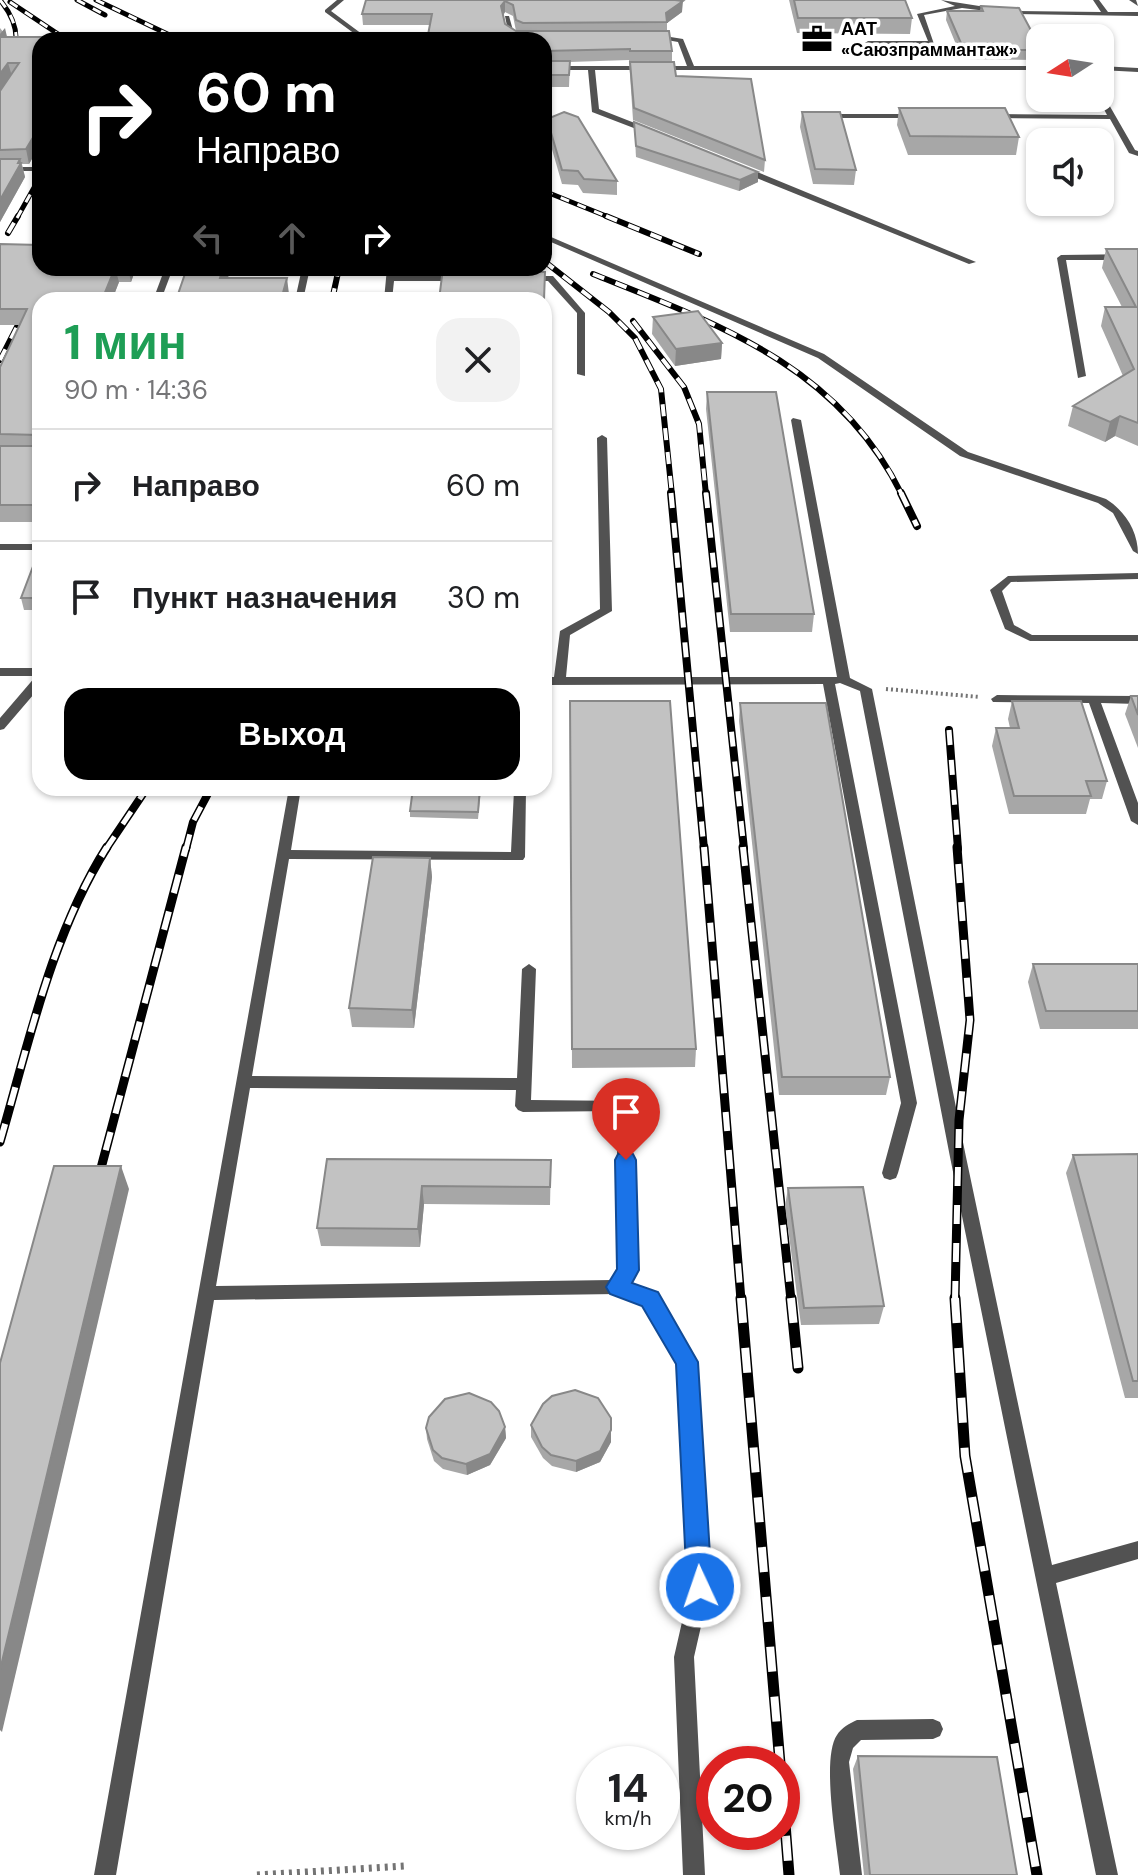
<!DOCTYPE html>
<html lang="ru">
<head>
<meta charset="utf-8">
<style>
  body { margin:0; font-family:"DM Sans",sans-serif; background:#f2f2f2; color:#202124; height:100vh; display:flex; flex-direction:column; font-size:30px; white-space:nowrap }
  * { box-sizing:border-box; margin:0 }
  p { font-size:26px; color:#757577 }
  .icon { flex:none; width:44px; height:44px; fill:none; stroke:currentColor; stroke-width:2; stroke-linecap:round; stroke-linejoin:round }
  .map { position:relative; flex:1; overflow:hidden }
  .side { position:absolute; left:32px; top:292px; width:520px; height:504px; display:flex; flex-direction:column; background:#fff; border-radius:24px; box-shadow:0 2px 6px #0004 }
  .side>* { flex:none }
  .hud { position:absolute; left:32px; top:32px; width:520px; height:244px; border-radius:24px; box-shadow:0 2px 6px #0004; background:#000; color:#fff; overflow:hidden }
  .needle { width:52px; rotate:258deg }
  .buttons { position:absolute; left:1026px; top:24px; display:grid; gap:16px }
  .buttons a { display:grid; place-items:center; width:88px; height:88px; border-radius:16px; background:#fff; box-shadow:0 2px 6px #0004; font-size:40px }
  .speed { position:absolute; left:576px; top:1746px; display:flex; gap:16px; font-size:40px; font-weight:700; text-align:center }
  .speed>* { display:grid; place-content:center; width:104px; height:104px; border-radius:50%; background:#fff; box-shadow:0 2px 6px #0004; line-height:1 }
  .speed small { font-size:20px; font-weight:400 }
  .speed .limit { border:12px solid #d22; background:#fff; color:#111 }
  .pin { position:absolute; display:grid; place-items:center; width:68px; height:68px; color:#fff; margin:-82px -34px; border-radius:50% 50% 50% 0; rotate:-45deg; box-shadow:0 0 8px #0007 }
  .pin .icon { rotate:45deg }
  .me { position:absolute; width:88px; margin:-44px; rotate:357deg; stroke-linejoin:round; filter:drop-shadow(0 0 6px #0008) }
  .turn { display:flex; align-items:center; gap:28px; height:168px; padding:0 32px; font-size:36px }
  .turn .icon { width:104px; height:104px; stroke-width:2.5 }
  .turn b { display:block; font-size:56px; line-height:68px }
  .lanes { display:flex; align-items:center; height:76px; padding:0 32px; background:#0003; justify-content:center; gap:40px; direction:ltr }
  .lanes .off { opacity:.35 }
  .round { display:grid; place-items:center; flex:none; width:84px; height:84px; border-radius:24px; background:#f2f2f2 }
  .head { display:flex; align-items:center; justify-content:space-between; height:136px; padding:0 32px }
  h1 { font-size:48px; font-weight:700; line-height:60px; color:#1e9e55 }
  .cta { display:flex; gap:16px; margin-top:auto; padding:16px 32px }
  .cta a { flex:1; height:92px; border-radius:24px; background:#000; color:#fff; font-size:32px; font-weight:700; line-height:92px; text-align:center }
  ul { padding:0; list-style:none }
  li { display:flex; align-items:center; gap:24px; height:112px; padding:0 32px; border-top:2px solid #e0e0e0 }
  li div { flex:1 }
  li b { display:block; font-size:30px }
  li em { font-style:normal }
  .map>svg:first-child { display:block }
  .lines { fill:none; stroke-linecap:round; stroke-linejoin:round }
  .path-far1 { stroke:#747474; stroke-width:4; stroke-dasharray:2 3; stroke-linecap:butt }
  .path { stroke:#747474; stroke-width:7; stroke-dasharray:3 5; stroke-linecap:butt }
  .service { fill:#525252; fill-rule:evenodd }
  .rail-far4-casing { stroke:#000; stroke-width:5 }
  .rail-far3-casing { stroke:#000; stroke-width:6 }
  .rail-far2-casing { stroke:#000; stroke-width:8 }
  .rail-far1-casing { stroke:#000; stroke-width:9 }
  .rail-casing { stroke:#000; stroke-width:11 }
  .rail-far4 { stroke:#fff; stroke-width:3; stroke-dasharray:9; stroke-linecap:butt }
  .rail-far3 { stroke:#fff; stroke-width:4; stroke-dasharray:12; stroke-linecap:butt }
  .rail-far2 { stroke:#fff; stroke-width:5; stroke-dasharray:15; stroke-linecap:butt }
  .rail-far1 { stroke:#fff; stroke-width:6; stroke-dasharray:19; stroke-linecap:butt }
  .rail { stroke:#fff; stroke-width:8; stroke-dasharray:25; stroke-linecap:butt }
  .wall { fill:#a7a7a7; fill-rule:evenodd }
  .shaded-wall { fill:#888 }
  .building { fill:#c2c2c2; stroke:#888; stroke-width:2 }
  .route { fill:#1a73e8; stroke:#114b97; stroke-width:2 }
  .labels { text-anchor:middle; stroke-width:7; stroke-linejoin:round; paint-order:stroke }
  .far-poi-label { font-size:18px; font-weight:bold; fill:#000; stroke:#fff; text-anchor:start }
</style>
</head>
<body>
<div class="map">
<svg width="1138" height="1875" viewBox="0 0 1138 1875">
  <rect width="100%" height="100%" fill="#fff"/>
  <g class="lines">
    <polyline class="path-far1" points="886,689 980,697"/>
    <polyline class="path" points="257,1875 405,1866"/>
    <g class="service">
      <polygon points="337,0 344,0 331,11 370,40 363,40 325,12 325,10"/>
      <polygon points="941,0 1011,11 1101,12 1093,0 1099,0 1108,12 1138,12 1138,16 1011,14 962,8 924,15 934,44 868,45 865,43 868,41 928,41 917,14 955,6"/>
      <polygon points="1129,0 1136,0 1138,6"/>
      <polygon points="505,16 509,16 514,34 521,37 521,39 509,36"/>
      <polygon points="652,34 683,39 694,66 1040,66 1040,70 595,70 599,109 655,131 656,133 652,135 592,112 588,70 544,70 544,66 687,66 678,42 650,37"/>
      <polygon points="1100,66 1138,68 1138,72 1100,70"/>
      <polygon points="1100,94 1104,96 1135,150 1138,151 1138,156 1129,153 1110,119 993,118 989,116 993,114 1107,115 1098,98 1100,98"/>
      <polygon points="825,114 916,114 920,116 916,118 822,118 821,116"/>
      <rect x="0" y="167" width="40" height="4"/>
      <polygon points="739,167 745,167 976,262 969,264 739,171"/>
      <path d="M 544,234 L 824,354 L 968,452 L 1106,499 C 1125,511 1138,531 1138,554 L 1133,551 L 1113,513 L 1098,503 L 960,456 L 818,358 L 544,239 Z"/>
      <polygon points="1138,254 1138,260 1066,260 1086,376 1078,378 1057,258 1061,255"/>
      <polygon points="165,268 173,268 161,300 153,300"/>
      <polygon points="302,268 310,268 303,300 295,300"/>
      <polygon points="387,268 395,268 395,275 458,275 462,278 458,281 394,281 392,300 384,300"/>
      <polygon points="524,276 553,276 585,313 585,376 577,374 577,313 548,281 527,281 524,280"/>
      <polygon points="793,418 801,420 850,678 872,689 966,1157 1052,1565 1138,1541 1138,1559 1056,1583 1118,1875 1096,1875 950,1157 860,691 840,683 835,684 917,1103 898,1173 896,1178 890,1180 884,1178 882,1173 901,1103 823,684 544,685 544,677 554,677 560,631 600,609 597,438 602,435 607,438 612,611 570,635 566,677 837,677 791,420"/>
      <rect x="0" y="544" width="40" height="6"/>
      <polygon points="1138,573 1138,579 1011,582 1002,591 1014,625 1032,635 1138,635 1138,641 1030,641 1005,629 990,590 1008,576"/>
      <polygon points="0,668 40,668 40,687 4,729 0,730 0,718 36,676 39,676 0,676"/>
      <polygon points="997,695 1138,696 1138,704 1101,703 1138,803 1138,825 1131,821 1089,703 993,702 991,699"/>
      <path d="M 289,788 L 301,788 L 291,850 L 511,852 L 514,790 L 515,788 L 525,788 L 526,790 L 525,857 L 523,860 L 289,859 L 252,1076 L 517,1078 L 522,969 L 529,964 L 536,969 L 531,1100 L 629,1101 L 632,1105 L 636,1270 L 628,1284 L 656,1294 L 696,1362 L 710,1587 L 694,1657 L 705,1875 L 683,1875 L 674,1657 L 690,1587 L 678,1363 L 644,1304 L 617,1294 L 214,1300 L 116,1875 L 94,1875 ZM 250,1088 L 516,1090 L 515,1106 L 518,1110 L 523,1112 L 616,1111 L 620,1269 L 612,1280 L 216,1286 Z"/>
      <path d="M 933,1719 L 940,1722 L 943,1729 L 940,1736 L 933,1739 L 861,1740 L 853,1748 L 849,1762 L 862,1875 L 840,1875 C 837,1845 821,1758 837,1735 C 841,1728 850,1723 857,1720 Z"/>
    </g>
    <g class="rail-far4-casing">
      <g id="rail-far4">
        <path d="M 0,0 C 24,29 19,53 0,83"/>
        <polyline points="77,0 105,15"/>
        <polyline points="96,0 180,40"/>
        <polyline points="10,2 67,40"/>
        <polyline points="544,191 611,218"/>
        <polyline points="17,218 40,177"/>
      </g>
    </g>
    <g class="rail-far3-casing">
      <g id="rail-far3">
        <polyline points="606,216 699,254"/>
        <polyline points="8,233 18,216"/>
        <polyline points="544,261 609,312 635,338 661,389 672,495"/>
        <path d="M 593,274 C 718,324 839,366 902,495"/>
        <polyline points="332,300 339,268"/>
        <polyline points="633,321 684,387 699,424 706,495"/>
        <polyline points="0,360 47,268"/>
      </g>
    </g>
    <g class="rail-far2-casing">
      <g id="rail-far2">
        <polyline points="671,493 704,849"/>
        <polyline points="706,493 744,849"/>
        <polyline points="901,493 917,526"/>
        <polyline points="949,730 958,849"/>
        <polyline points="106,849 147,788"/>
        <polyline points="186,849 193,822 211,788"/>
      </g>
    </g>
    <g class="rail-far1-casing">
      <g id="rail-far1">
        <polyline points="704,847 741,1300"/>
        <polyline points="743,847 791,1300"/>
        <path d="M 0,1142 C 29,1042 51,936 107,847"/>
        <polyline points="96,1187 186,847"/>
        <polyline points="955,1300 959,1120 970,1020 957,847"/>
      </g>
    </g>
    <g class="rail-casing">
      <g id="rail">
        <polyline points="741,1298 780,1764"/>
        <polyline points="791,1298 798,1368"/>
        <polyline points="955,1298 965,1456 1037,1875"/>
        <polyline points="782,1786 789,1875"/>
      </g>
    </g>
    <use href="#rail-far4" class="rail-far4"/>
    <use href="#rail-far3" class="rail-far3"/>
    <use href="#rail-far2" class="rail-far2"/>
    <use href="#rail-far1" class="rail-far1"/>
    <use href="#rail" class="rail"/>
  </g>
  <g class="wall">
    <path d="M 366,0 L 675,0 L 682,12 L 667,23 L 667,31 L 672,51 L 672,62 L 676,76 L 765,160 L 764,172 L 633,120 L 629,60 L 570,62 L 569,87 L 544,87 L 544,40 L 430,25 L 363,25 L 362,14 ZM 505,12 L 513,16 L 516,31 L 505,24 L 503,16 Z"/>
    <polygon points="789,0 905,0 912,18 910,34 797,33"/>
    <polygon points="981,6 1040,47 1040,60 962,59 946,20 947,11 980,11"/>
    <polygon points="0,28 7,37 40,40 40,145 29,164 22,164 25,177 0,222"/>
    <polygon points="899,108 1019,137 1016,155 908,155 897,125"/>
    <polygon points="802,112 856,170 854,185 813,184 800,127"/>
    <polygon points="547,119 617,181 617,195 583,193 578,185 562,184 547,132"/>
    <polygon points="634,122 758,182 739,191 636,157"/>
    <polygon points="0,244 40,268 136,268 131,282 119,282 112,300 40,300 40,522 0,522 0,367 20,325 0,325"/>
    <polygon points="1106,249 1138,249 1138,446 1115,436 1105,442 1068,426 1073,406 1123,376 1101,326 1105,307 1122,307 1102,268"/>
    <polygon points="653,317 722,343 721,359 675,366 652,334"/>
    <polygon points="707,392 814,614 812,632 730,632 706,409"/>
    <polygon points="40,556 40,610 24,610 21,598"/>
    <polygon points="1131,696 1138,696 1138,748 1125,714"/>
    <polygon points="570,701 696,1049 695,1067 572,1068"/>
    <polygon points="1012,701 1107,781 1102,799 1090,799 1086,814 1009,814 992,746 996,728 1010,728 1008,719"/>
    <polygon points="740,703 890,1077 886,1095 779,1095 739,721"/>
    <polygon points="413,788 481,788 478,819 410,817 410,811"/>
    <polygon points="430,858 432,877 414,1028 352,1027 349,1008"/>
    <polygon points="1033,964 1138,964 1138,1029 1040,1029 1028,982"/>
    <polygon points="1138,1154 1138,1398 1125,1398 1066,1173 1073,1155"/>
    <polygon points="327,1159 551,1160 550,1205 424,1204 420,1247 321,1246 317,1228"/>
    <polygon points="788,1188 884,1306 879,1324 801,1325 785,1206"/>
    <polygon points="531,1425 611,1442 600,1462 576,1472 552,1466 543,1458 531,1437"/>
    <polygon points="505,1427 506,1438 490,1465 467,1475 443,1469 434,1461 427,1439 426,1428"/>
    <polygon points="858,1756 1017,1875 864,1875 853,1769"/>
  </g>
  <g class="shaded-wall">
    <polygon points="505,1 505,12 501,18 501,6"/>
    <polygon points="683,1 682,12 667,23 666,13"/>
    <polygon points="5,28 8,41 0,48 0,34"/>
    <polygon points="8,63 12,76 0,93 0,74"/>
    <polygon points="40,126 40,145 29,164 26,149"/>
    <polygon points="20,159 25,177 0,222 0,200"/>
    <polygon points="758,172 758,182 739,191 740,180"/>
    <polygon points="115,268 119,282 112,300 102,300"/>
    <polygon points="128,268 136,268 131,282"/>
    <polygon points="223,268 231,268 223,294 220,278"/>
    <polygon points="287,278 289,294 288,300 281,300"/>
    <polygon points="722,343 721,359 675,366 676,349"/>
    <polygon points="1120,416 1115,436 1105,442 1110,422"/>
    <polygon points="430,858 432,877 414,1028 412,1010"/>
    <polygon points="121,1166 129,1189 2,1732 0,1730 0,1670"/>
    <polygon points="422,1186 424,1204 420,1247 418,1229"/>
    <polygon points="505,1427 506,1438 490,1465 467,1475 466,1464"/>
    <polygon points="611,1430 611,1442 600,1462 576,1472 576,1461"/>
  </g>
  <g class="building">
    <polygon points="366,0 675,0 683,1 666,13 667,22 523,23 516,20 513,5 505,1 501,6 505,24 516,31 669,31 672,51 630,51 630,49 544,51 544,40 427,40 432,14 362,14"/>
    <polygon points="794,0 905,0 912,18 798,18"/>
    <polygon points="981,6 1019,8 1040,47 1040,50 964,50 947,11 983,11"/>
    <polygon points="0,37 67,37 65,40 40,40 40,126 26,149 0,150 0,91 19,63 8,63 0,74"/>
    <polygon points="544,61 570,61 569,75 544,75"/>
    <polygon points="630,62 674,62 676,76 751,79 765,160 634,108"/>
    <polygon points="899,108 1005,108 1019,137 910,136"/>
    <polygon points="564,112 578,117 617,181 584,179 578,171 562,170 547,119"/>
    <polygon points="802,112 840,112 856,170 815,169"/>
    <polygon points="634,122 758,172 740,180 636,146"/>
    <polygon points="0,159 20,159 18,163 21,163 0,200"/>
    <polygon points="0,244 40,245 40,268 115,268 102,300 40,300 40,453 38,459 40,459 40,505 0,505 0,446 36,446 38,435 0,434 0,367 27,309 0,309"/>
    <polygon points="1106,249 1138,249 1138,423 1120,416 1110,422 1073,406 1134,369 1105,307 1136,307"/>
    <polygon points="187,268 223,268 220,278 287,278 281,300 176,300"/>
    <polygon points="443,268 545,272 544,300 439,300"/>
    <polygon points="698,311 722,343 676,349 653,317"/>
    <polygon points="707,392 776,392 814,614 731,614"/>
    <polygon points="37,556 40,556 40,598 21,598"/>
    <polygon points="1131,696 1138,696 1138,715"/>
    <polygon points="570,701 670,701 696,1049 572,1049"/>
    <polygon points="1012,701 1081,701 1107,781 1086,781 1091,796 1014,796 996,728 1019,728"/>
    <polygon points="740,703 826,703 890,1077 782,1077"/>
    <polygon points="413,788 480,788 478,812 410,811"/>
    <polygon points="373,857 430,858 412,1010 349,1008"/>
    <polygon points="1033,964 1138,964 1138,1011 1046,1011"/>
    <polygon points="1138,1154 1138,1381 1133,1381 1073,1155"/>
    <polygon points="327,1159 551,1160 550,1187 422,1186 418,1229 317,1228"/>
    <polygon points="54,1166 121,1166 0,1670 0,1363"/>
    <polygon points="863,1187 884,1306 804,1308 788,1188"/>
    <polygon points="575,1390 598,1398 611,1418 611,1430 600,1451 576,1461 551,1455 542,1447 531,1425 543,1404 552,1396"/>
    <polygon points="469,1393 491,1402 499,1411 505,1427 490,1454 466,1464 442,1458 433,1450 426,1428 429,1417 445,1399"/>
    <polygon points="858,1756 997,1757 1017,1875 870,1875"/>
  </g>
  <polygon class="route" points="626,1152 633,1154 636,1160 639,1270 632,1283 658,1292 698,1362 712,1587 708,1596 700,1599 691,1596 687,1587 676,1364 642,1306 610,1294 606,1287 617,1269 615,1160 618,1154"/>
  <defs>
    <g id="office-bare" transform="scale(2.4)"><path d="M-6-3h4V-5.5h4V-3h4V5H-6ZM-1-4.5V-3h2v-1.5ZM-6 0V1H6V0Z" fill="#000" stroke="#fff" stroke-width="2.5" paint-order="stroke"/></g>
  </defs>
  <g fill-rule="evenodd">
    <use href="#office-bare" x="817" y="39"/>
  </g>
  <g class="labels">
    <g class="far-poi-label">
      <text x="841" y="35">ААТ<tspan x="841" dy="21">«Саюзпраммантаж»</tspan></text>
    </g>
  </g>
</svg>
<div class="buttons">
<a><svg class="needle" viewBox="-14 -14 28 28"><path d="M0-13l5 13h-10z" fill="#e53935"/><path d="M0 13l5-13h-10z" fill="#757577"/></svg></a>
<a><svg class="icon" aria-label="sound" viewBox="0 0 24 24"><path d="M4 9h4l5-4v14l-5-4H4zM17 9q2 3 0 6"/></svg></a>
</div>
<div class="speed"><div>14<small>km/h</small></div><div class="limit">20</div></div>
<div class="pin" style="left:626px;top:1160px;background:#d93025"><svg class="icon" aria-label="arrive" viewBox="0 0 24 24"><path d="M6 21V4h12l-3 4 3 4H6"/></svg></div>
<svg class="me" style="left:700px;top:1587px" viewBox="-20 -20 40 40"><circle r="17" fill="#1a73e8" stroke="#fff" stroke-width="3"/><path d="M0-11L8 9 0 5-8 9z" fill="#fff"/></svg>
<div class="hud">
<div class="turn"><svg class="icon" aria-label="right" viewBox="0 0 24 24"><path d="M7 20v-9h11M14 6l5 5-5 5"/></svg><div><b>60 m</b>Направо</div></div>
<div class="lanes"><svg class="icon off" aria-label="left" viewBox="0 0 24 24"><path d="M17 20v-9H6M10 6l-5 5 5 5"/></svg><svg class="icon off" aria-label="ahead" viewBox="0 0 24 24"><path d="M12 20V5M6 11l6-6 6 6"/></svg><svg class="icon" aria-label="right" viewBox="0 0 24 24"><path d="M7 20v-9h11M14 6l5 5-5 5"/></svg></div>
</div>
<section class="side">
<div class="head"><div><h1>1 мин</h1><p>90 m · 14:36</p></div><a class="round"><svg class="icon" aria-label="close" viewBox="0 0 24 24"><path d="M6 6l12 12M18 6L6 18"/></svg></a></div>
<ul>
<li><svg class="icon" aria-label="right" viewBox="0 0 24 24"><path d="M7 20v-9h11M14 6l5 5-5 5"/></svg><div><b>Направо</b></div><em>60 m</em></li>
<li><svg class="icon" aria-label="arrive" viewBox="0 0 24 24"><path d="M6 21V4h12l-3 4 3 4H6"/></svg><div><b>Пункт назначения</b></div><em>30 m</em></li>
</ul>
<div class="cta"><a>Выход</a></div>
</section>
</div>
</body>
</html>
